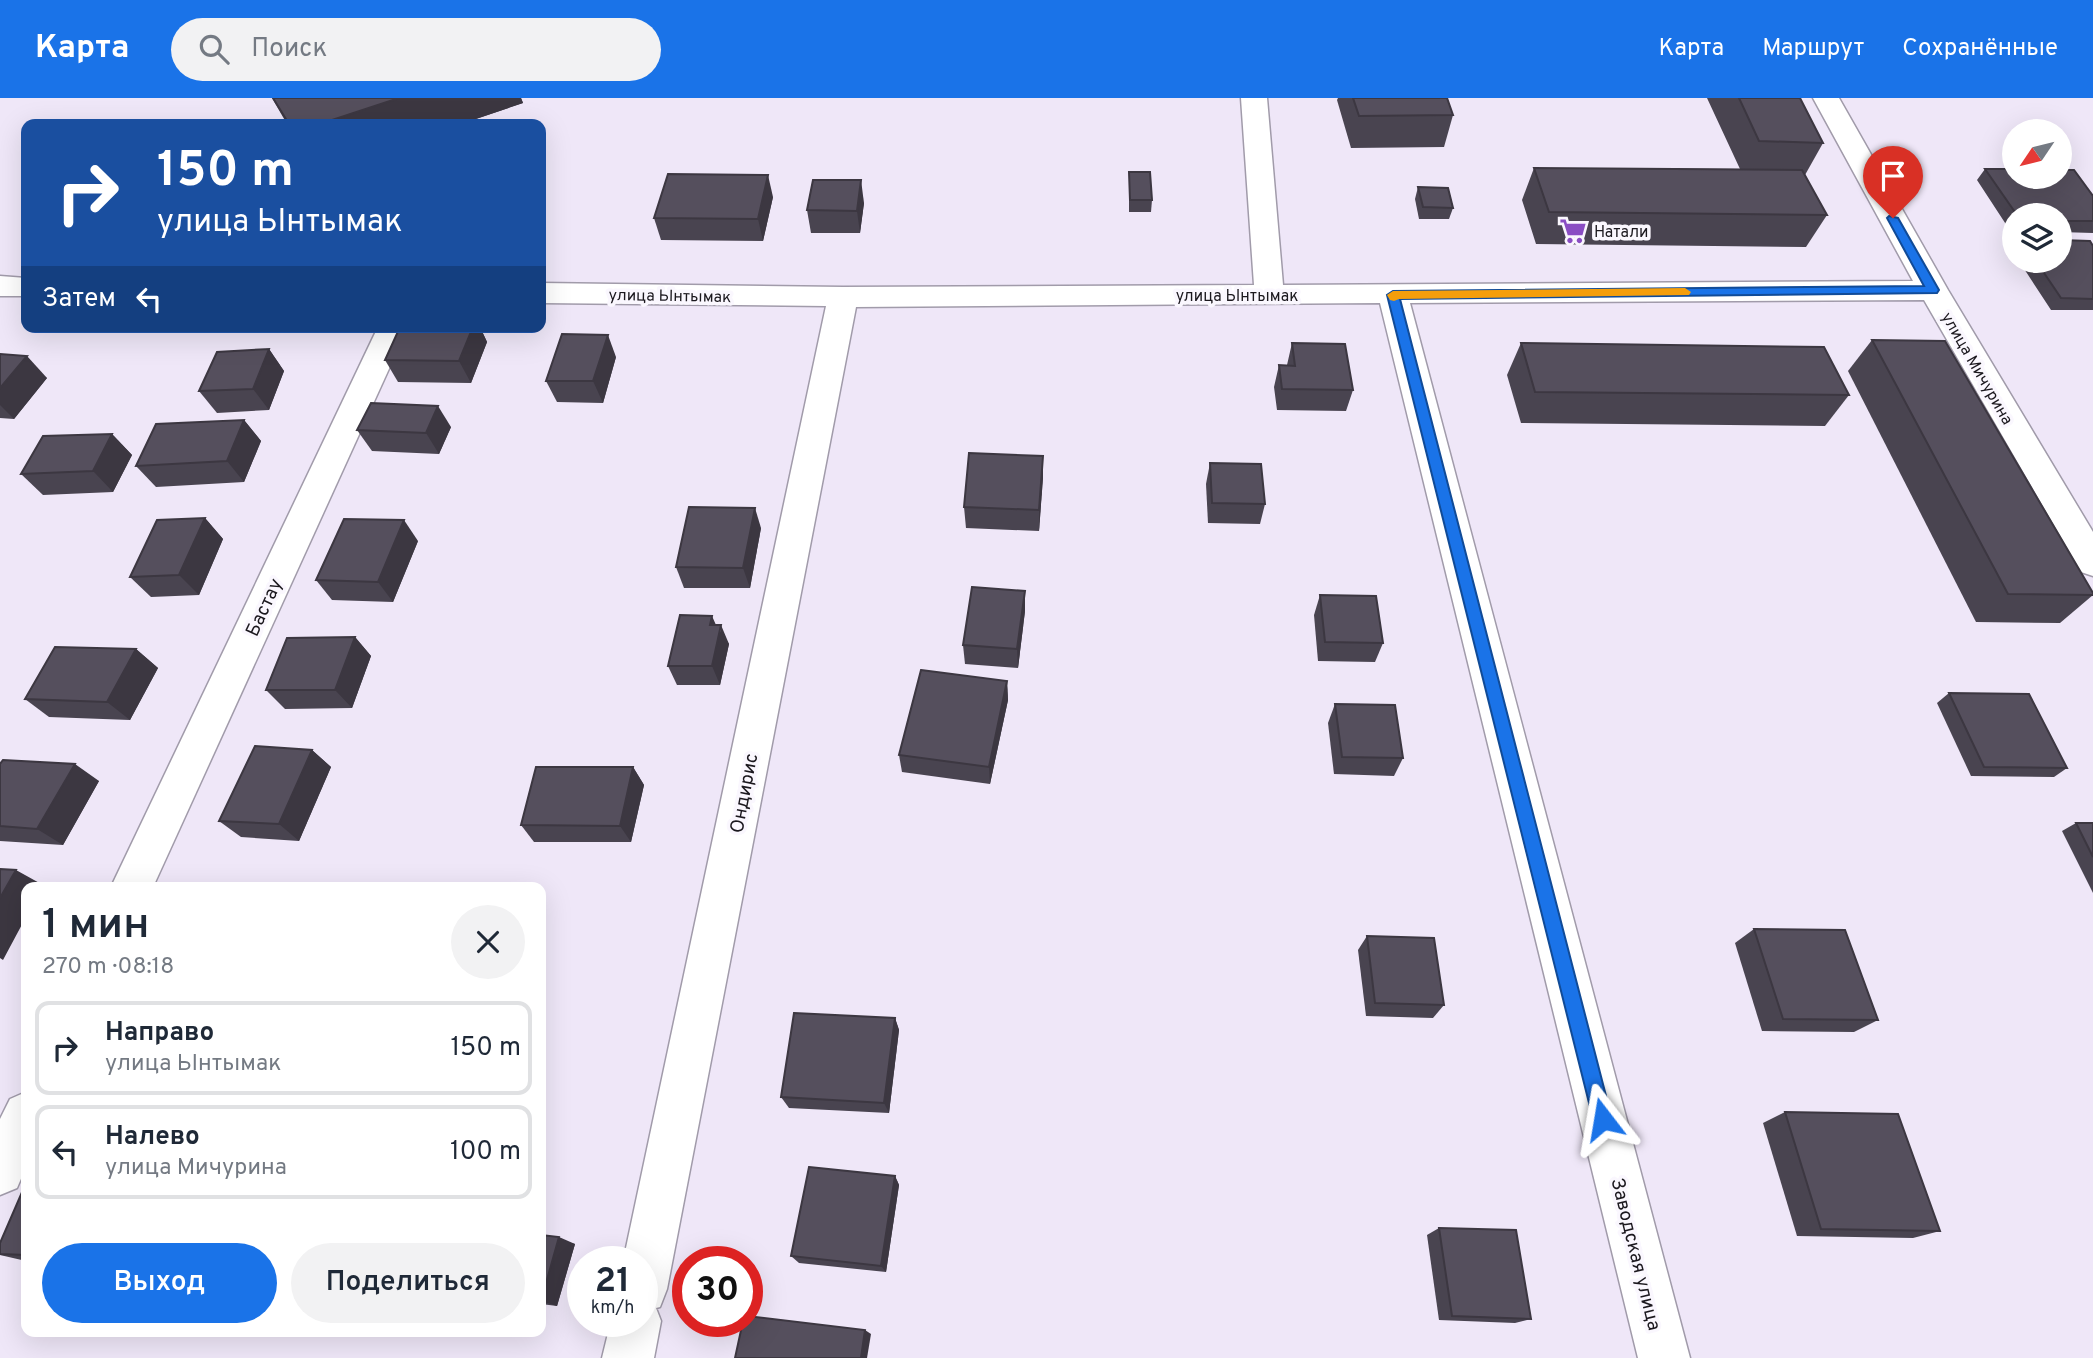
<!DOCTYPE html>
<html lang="ru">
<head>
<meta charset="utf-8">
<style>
  body { margin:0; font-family:Overpass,sans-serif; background:#f2f2f3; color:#1f2937; height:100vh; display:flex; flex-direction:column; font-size:26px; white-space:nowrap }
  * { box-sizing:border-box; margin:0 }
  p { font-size:23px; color:#747a83 }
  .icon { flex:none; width:38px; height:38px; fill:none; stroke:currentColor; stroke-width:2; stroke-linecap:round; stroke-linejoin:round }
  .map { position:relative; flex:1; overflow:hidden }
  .drawer { position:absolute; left:21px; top:784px; width:525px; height:455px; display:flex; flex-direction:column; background:#fff; border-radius:14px; box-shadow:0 7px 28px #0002 }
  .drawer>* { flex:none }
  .top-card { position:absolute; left:21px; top:21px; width:525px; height:214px; border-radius:14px; box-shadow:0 7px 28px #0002; background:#1a4fa0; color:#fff; overflow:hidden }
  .needle { width:46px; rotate:235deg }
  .tools { position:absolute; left:2002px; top:21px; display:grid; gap:14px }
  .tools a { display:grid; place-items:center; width:70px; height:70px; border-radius:50%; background:#fff; box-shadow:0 7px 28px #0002; font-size:35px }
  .speed { position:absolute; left:567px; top:1148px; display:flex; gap:14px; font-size:35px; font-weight:700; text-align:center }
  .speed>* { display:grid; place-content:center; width:91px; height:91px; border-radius:50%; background:#fff; box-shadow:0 7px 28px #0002; line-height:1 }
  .speed small { font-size:18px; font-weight:400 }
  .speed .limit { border:10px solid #d22; background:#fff; color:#111 }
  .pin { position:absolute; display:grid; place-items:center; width:60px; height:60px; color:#fff; margin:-72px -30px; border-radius:50% 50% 50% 0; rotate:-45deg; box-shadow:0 0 7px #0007 }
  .pin .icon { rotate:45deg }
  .me { position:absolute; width:77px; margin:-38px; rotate:346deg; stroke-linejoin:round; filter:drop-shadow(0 0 5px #0008) }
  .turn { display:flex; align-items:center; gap:24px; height:147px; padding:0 21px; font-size:32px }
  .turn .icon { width:91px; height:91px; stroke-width:2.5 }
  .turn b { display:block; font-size:49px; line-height:60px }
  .then { display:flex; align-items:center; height:66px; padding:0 21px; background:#0003; gap:14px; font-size:26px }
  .round { display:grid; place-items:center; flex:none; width:74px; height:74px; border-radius:37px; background:#f2f2f3 }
  .head { display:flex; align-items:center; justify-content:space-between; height:119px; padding:0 21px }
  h1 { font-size:42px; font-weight:600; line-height:52px }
  .primary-button { display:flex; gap:14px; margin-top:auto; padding:14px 21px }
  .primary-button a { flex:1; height:80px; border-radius:42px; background:#1a73e8; color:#fff; font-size:28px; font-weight:600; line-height:80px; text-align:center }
  .primary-button a+a { background:#f2f2f3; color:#1f2937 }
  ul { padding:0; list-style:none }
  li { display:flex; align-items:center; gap:21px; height:94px; margin:0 14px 10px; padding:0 7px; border:4px solid #e0e1e3; border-radius:14px }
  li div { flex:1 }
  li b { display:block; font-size:26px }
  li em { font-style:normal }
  header { display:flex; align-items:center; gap:42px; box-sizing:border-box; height:98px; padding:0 35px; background:#1a73e8; color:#fff }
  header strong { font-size:33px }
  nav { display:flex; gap:38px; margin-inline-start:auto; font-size:24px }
  .search { width:490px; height:63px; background:#f2f2f3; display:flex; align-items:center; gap:18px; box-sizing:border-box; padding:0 24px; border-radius:38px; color:#747a83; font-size:26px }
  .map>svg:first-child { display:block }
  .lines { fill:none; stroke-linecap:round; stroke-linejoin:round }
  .minor-casing { stroke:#a19baa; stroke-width:3 }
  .minor { fill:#fff; fill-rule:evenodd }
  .wall { fill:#494450 }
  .shaded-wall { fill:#3c3741 }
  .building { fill:#554f5d; stroke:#3c3741; stroke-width:2 }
  .route { fill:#1a73e8; stroke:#114b97; stroke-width:2 }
  .slow { fill:#f59e0b }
  .labels { text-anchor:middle; stroke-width:7; stroke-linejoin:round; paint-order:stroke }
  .far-poi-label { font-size:16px; fill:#1b181e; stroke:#faf7fe; text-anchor:start }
  .far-street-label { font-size:16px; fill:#1b181e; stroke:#faf7fe }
  .street-label { font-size:19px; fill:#1b181e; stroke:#faf7fe }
</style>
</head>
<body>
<header>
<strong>Карта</strong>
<div class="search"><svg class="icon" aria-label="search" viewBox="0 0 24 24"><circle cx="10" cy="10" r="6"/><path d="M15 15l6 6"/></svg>Поиск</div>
<nav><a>Карта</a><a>Маршрут</a><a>Сохранённые</a></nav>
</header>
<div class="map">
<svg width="2093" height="1260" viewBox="0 0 2093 1260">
  <rect width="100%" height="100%" fill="#efe7f8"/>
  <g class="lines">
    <g class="minor-casing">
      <g id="minor">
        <polygon points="1241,0 1267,0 1283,187 1913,183 1813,0 1839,0 1948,192 2093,434 2093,478 2081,474 1924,202 1410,205 1690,1260 1638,1260 1380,205 856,209 667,1191 660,1209 656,1210 661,1223 654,1260 602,1260 611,1223 642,1223 642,1164 623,1164 826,208 541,205 541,185 843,189 1254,187"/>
        <polygon points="0,178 26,180 26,198 0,198"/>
        <polygon points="378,229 408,229 153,789 111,789"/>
        <polygon points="26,994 26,1069 17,1090 0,1097 0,1021 10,1001"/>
      </g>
    </g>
    <use href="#minor" class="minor"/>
  </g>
  <g class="wall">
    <polygon points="272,0 521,0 523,5 461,26 287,26"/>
    <polygon points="1338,0 1447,0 1453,17 1444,49 1351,50 1337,2"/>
    <polygon points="1707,0 1800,0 1823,45 1805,77 1827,117 1806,149 1536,146 1522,102 1534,70 1740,71"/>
    <polygon points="1985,71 2093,98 2093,135 2060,134 2060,117 2014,117 2014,134 2011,134 1977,82"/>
    <polygon points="1129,74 1152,102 1151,114 1129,114"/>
    <polygon points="1418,89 1453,110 1449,121 1419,121 1415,101"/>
    <polygon points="773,99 763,143 661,142 654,120"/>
    <polygon points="864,105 860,135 811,135 807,112"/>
    <polygon points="2093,148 2093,212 2051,212 2019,163 2060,163"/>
    <polygon points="400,229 480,229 487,244 471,285 398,284 385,262"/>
    <polygon points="1872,242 2093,495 2093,497 2060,525 1976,524 1848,273"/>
    <polygon points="1292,245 1353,292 1346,313 1277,312 1274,289 1279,267 1287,267"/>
    <polygon points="1521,245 1849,297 1825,328 1521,325 1507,277"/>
    <polygon points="269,251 284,273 269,312 217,315 199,293"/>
    <polygon points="0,256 47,280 14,321 0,320"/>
    <polygon points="616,259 603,305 557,304 546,283"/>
    <polygon points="244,322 261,343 244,384 156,389 136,368"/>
    <polygon points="451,329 439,356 372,353 357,332"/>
    <polygon points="112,336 132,357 113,394 43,397 21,376"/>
    <polygon points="1210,365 1265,406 1260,426 1208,425 1206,386"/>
    <polygon points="1043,379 1039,433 966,430 964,409"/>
    <polygon points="205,420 223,441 199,497 151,499 130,479"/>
    <polygon points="761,430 750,490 684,490 676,469"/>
    <polygon points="418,443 393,504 332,502 316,482"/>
    <polygon points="1320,497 1383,545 1375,564 1318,563 1314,517"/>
    <polygon points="1025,513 1018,570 965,566 963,547"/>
    <polygon points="716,527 729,546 720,587 677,587 668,568"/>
    <polygon points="355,539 371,558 352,610 285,611 266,592"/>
    <polygon points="136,551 158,570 130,622 49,619 25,601"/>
    <polygon points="1007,583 1008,602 990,686 902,674 899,657"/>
    <polygon points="1949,595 2067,670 2054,679 1971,678 1937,605"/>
    <polygon points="1335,606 1403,660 1394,678 1334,676 1328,625"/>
    <polygon points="312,652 331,669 299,743 241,739 219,723"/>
    <polygon points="0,666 99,683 63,747 0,743"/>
    <polygon points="633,669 644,687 631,744 534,744 521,727"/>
    <polygon points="2076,725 2093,725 2093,795 2062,733"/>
    <polygon points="1754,831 1878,922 1854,934 1762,933 1735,845"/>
    <polygon points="1367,838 1444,907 1433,920 1366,918 1358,852"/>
    <polygon points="895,920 899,932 889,1015 789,1010 781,999"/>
    <polygon points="1785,1014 1940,1133 1913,1140 1797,1138 1763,1025"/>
    <polygon points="895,1078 899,1087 886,1174 799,1165 791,1158"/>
    <polygon points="26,1085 26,1163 0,1157 0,1145"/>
    <polygon points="1439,1130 1531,1221 1515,1225 1439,1222 1427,1137"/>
    <polygon points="541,1137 575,1146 557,1208 541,1206"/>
  </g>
  <g class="shaded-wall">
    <polygon points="399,0 521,0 523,5 461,26 320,26"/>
    <polygon points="768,77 773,99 763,143 758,121"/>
    <polygon points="861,82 864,105 860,135 857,113"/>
    <polygon points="473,229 480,229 487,244 471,285 459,263"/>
    <polygon points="608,237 616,259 603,305 593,283"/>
    <polygon points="269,251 284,273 269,312 253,291"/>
    <polygon points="27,258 47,280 14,321 0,307 0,290"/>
    <polygon points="438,308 451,329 439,356 426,335"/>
    <polygon points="244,322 261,343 244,384 227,363"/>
    <polygon points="112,336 132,357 113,394 93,373"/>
    <polygon points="1043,358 1043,379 1039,433 1039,412"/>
    <polygon points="755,410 761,430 750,490 743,470"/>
    <polygon points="205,420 223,441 199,497 179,477"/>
    <polygon points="404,422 418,443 393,504 378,484"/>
    <polygon points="1025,493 1025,513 1018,570 1017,551"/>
    <polygon points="712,518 720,536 721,527 729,546 720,587 712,568 710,527"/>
    <polygon points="355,539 371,558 352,610 335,592"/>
    <polygon points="136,551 158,570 130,622 107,604"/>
    <polygon points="1007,583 1008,602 990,686 989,669"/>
    <polygon points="312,652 331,669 299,743 279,726"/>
    <polygon points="75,666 99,683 63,747 37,731"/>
    <polygon points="633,669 644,687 631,744 620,728"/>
    <polygon points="16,772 43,787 42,789 26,789 26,819 3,862 0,860 0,800"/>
    <polygon points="895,920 899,932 889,1015 884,1005"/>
    <polygon points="895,1078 899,1087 886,1174 881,1168"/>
    <polygon points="559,1139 575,1146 557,1208 541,1203"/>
    <polygon points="865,1232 871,1236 867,1260 861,1260"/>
  </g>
  <g class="building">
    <polygon points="273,0 399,0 320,26 289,26"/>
    <polygon points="1353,0 1447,0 1453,17 1359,18"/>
    <polygon points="1739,0 1800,0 1823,45 1759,43"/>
    <polygon points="1534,70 1802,72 1827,117 1549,114"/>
    <polygon points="1985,71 2014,71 2014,79 2060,79 2060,72 2074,72 2093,98 2093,123 2060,123 2060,117 2017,117"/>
    <polygon points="1129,74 1150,74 1152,102 1130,102"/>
    <polygon points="668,76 768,77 758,121 654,120"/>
    <polygon points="813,82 861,82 857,113 807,112"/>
    <polygon points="1418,89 1448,90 1453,110 1423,109"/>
    <polygon points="2060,142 2090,143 2093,148 2093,201 2061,200 2036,163 2060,163"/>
    <polygon points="400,229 473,229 459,263 385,262"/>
    <polygon points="562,236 608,237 593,283 546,283"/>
    <polygon points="1872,242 1945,243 2093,495 2093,497 2008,496"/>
    <polygon points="1292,245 1345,246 1353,292 1282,291 1279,267 1295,268"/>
    <polygon points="1521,245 1824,249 1849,297 1535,294"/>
    <polygon points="269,251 253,291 199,293 217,254"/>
    <polygon points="0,256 27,258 0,290"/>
    <polygon points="371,305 438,308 426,335 357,332"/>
    <polygon points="244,322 227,363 136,368 156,326"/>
    <polygon points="112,336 93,373 21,376 43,338"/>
    <polygon points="969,355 1043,358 1039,412 964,409"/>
    <polygon points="1210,365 1261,366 1265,406 1212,405"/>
    <polygon points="689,409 755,410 743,470 676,469"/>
    <polygon points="205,420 179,477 130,479 157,422"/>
    <polygon points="344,421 404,422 378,484 316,482"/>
    <polygon points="972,489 1025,493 1017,551 963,547"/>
    <polygon points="1320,497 1376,498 1383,545 1325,544"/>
    <polygon points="680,517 712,518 710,527 721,527 712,568 668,568"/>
    <polygon points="355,539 335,592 266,592 287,540"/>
    <polygon points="55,549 136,551 107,604 25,601"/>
    <polygon points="921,572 1007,583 989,669 899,657"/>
    <polygon points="1949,595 2029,596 2067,670 1984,669"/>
    <polygon points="1335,606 1395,607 1403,660 1342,659"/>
    <polygon points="255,648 312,652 279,726 219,723"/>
    <polygon points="3,662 75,666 37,731 0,728 0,666"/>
    <polygon points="536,669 633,669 620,728 521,727"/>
    <polygon points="2076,725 2093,725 2093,759"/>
    <polygon points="0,771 16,772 0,800"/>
    <polygon points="1754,831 1845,832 1878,922 1783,921"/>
    <polygon points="1367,838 1434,840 1444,907 1375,905"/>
    <polygon points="794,915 895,920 884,1005 781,999"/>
    <polygon points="1785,1014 1898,1016 1940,1133 1821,1131"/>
    <polygon points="809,1069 895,1078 881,1168 791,1158"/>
    <polygon points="26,1085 26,1157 0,1156 0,1145"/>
    <polygon points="1439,1130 1516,1132 1531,1221 1452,1218"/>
    <polygon points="541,1137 559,1139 541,1203"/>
    <polygon points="747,1218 865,1232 861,1260 735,1260 743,1223 747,1223"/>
  </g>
  <polygon class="route" points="1889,118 1898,120 1939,192 1937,195 1400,201 1612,1021 1610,1028 1603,1030 1596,1028 1593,1021 1387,197 1393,193 1924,188 1887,120"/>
  <polygon class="slow" points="1685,190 1691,194 1689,197 1399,201 1394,203 1390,202 1387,197 1393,193"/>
  <defs>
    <g id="supermarket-bare" transform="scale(2.1)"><path d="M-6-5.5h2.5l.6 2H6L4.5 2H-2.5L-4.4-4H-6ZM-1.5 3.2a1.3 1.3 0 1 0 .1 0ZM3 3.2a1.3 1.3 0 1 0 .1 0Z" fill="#8a4dc3" stroke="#faf7fe" stroke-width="2.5" paint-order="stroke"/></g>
  </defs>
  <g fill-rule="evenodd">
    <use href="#supermarket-bare" x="1573" y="133"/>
  </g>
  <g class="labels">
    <g class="far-poi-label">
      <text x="1594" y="139">Натали</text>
    </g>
    <g class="far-street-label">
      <text transform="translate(670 197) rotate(1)" y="6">улица Ынтымак</text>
      <text x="1237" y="203">улица Ынтымак</text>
      <text transform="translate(1978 270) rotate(60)" y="6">улица Мичурина</text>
    </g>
    <g class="street-label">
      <text transform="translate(263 509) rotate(-65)" y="7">Бастау</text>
      <text transform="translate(743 695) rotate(-79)" y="7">Ондирис</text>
      <text transform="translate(1637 1156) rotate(76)" y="7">Заводская улица</text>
    </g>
  </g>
</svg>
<div class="tools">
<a><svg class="needle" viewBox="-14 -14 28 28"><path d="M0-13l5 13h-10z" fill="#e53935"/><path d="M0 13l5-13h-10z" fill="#747a83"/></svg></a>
<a><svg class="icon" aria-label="layers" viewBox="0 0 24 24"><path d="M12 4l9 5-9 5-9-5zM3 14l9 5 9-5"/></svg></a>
</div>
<div class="speed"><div>21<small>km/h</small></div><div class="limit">30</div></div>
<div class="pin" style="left:1893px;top:120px;background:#d93025"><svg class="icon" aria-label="arrive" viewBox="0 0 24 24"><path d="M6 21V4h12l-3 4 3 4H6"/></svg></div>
<svg class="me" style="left:1603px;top:1021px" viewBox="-20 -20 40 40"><path d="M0-17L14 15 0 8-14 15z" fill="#1a73e8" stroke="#fff" stroke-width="4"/></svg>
<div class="top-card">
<div class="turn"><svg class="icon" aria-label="right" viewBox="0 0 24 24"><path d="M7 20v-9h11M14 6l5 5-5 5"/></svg><div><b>150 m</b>улица Ынтымак</div></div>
<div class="then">Затем<svg class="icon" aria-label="left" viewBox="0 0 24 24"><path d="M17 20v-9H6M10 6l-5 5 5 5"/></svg></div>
</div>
<section class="drawer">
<div class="head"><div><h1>1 мин</h1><p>270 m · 08:18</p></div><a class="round"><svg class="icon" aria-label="close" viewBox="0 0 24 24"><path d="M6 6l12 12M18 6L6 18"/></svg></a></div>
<ul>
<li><svg class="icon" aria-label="right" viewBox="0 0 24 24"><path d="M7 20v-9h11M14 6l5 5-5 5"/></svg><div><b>Направо</b><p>улица Ынтымак</p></div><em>150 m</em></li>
<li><svg class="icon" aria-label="left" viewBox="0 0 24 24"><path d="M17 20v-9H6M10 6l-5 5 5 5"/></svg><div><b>Налево</b><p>улица Мичурина</p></div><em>100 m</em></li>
</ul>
<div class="primary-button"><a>Выход</a><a>Поделиться</a></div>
</section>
</div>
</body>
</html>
